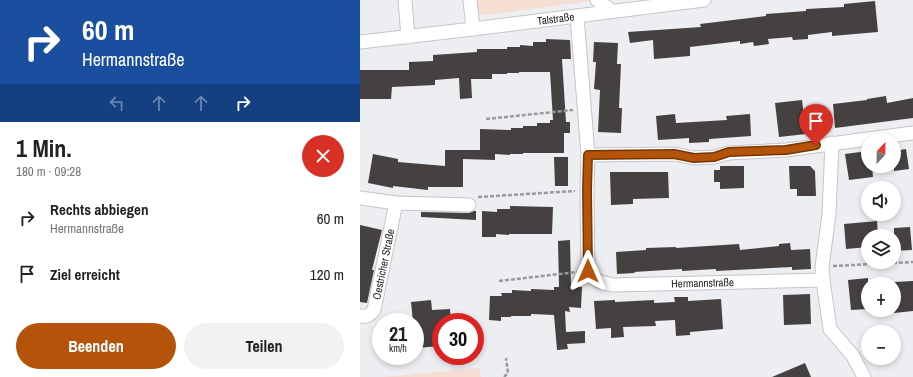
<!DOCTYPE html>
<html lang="de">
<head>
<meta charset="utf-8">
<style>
  body { margin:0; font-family:"Archivo Narrow",sans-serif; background:#f2f2f2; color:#222; height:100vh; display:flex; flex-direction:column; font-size:15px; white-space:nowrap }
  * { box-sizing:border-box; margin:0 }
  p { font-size:13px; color:#767676 }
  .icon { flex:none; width:22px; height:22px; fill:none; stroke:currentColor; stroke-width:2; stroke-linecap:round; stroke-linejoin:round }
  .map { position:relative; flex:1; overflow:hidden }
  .drawer { display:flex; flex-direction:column; background:#fff; width:360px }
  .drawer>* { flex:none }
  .guide { background:#1a4fa0; color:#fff; overflow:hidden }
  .needle { width:26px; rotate:22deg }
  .fabs { position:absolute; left:501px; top:133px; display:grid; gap:8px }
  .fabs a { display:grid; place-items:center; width:40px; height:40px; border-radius:50%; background:#fff; box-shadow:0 2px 6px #0003; font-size:20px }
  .speed { position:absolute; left:12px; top:313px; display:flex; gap:8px; font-size:20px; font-weight:700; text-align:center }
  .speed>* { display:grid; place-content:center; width:52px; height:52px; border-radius:50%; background:#fff; box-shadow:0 2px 6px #0003; line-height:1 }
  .speed small { font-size:10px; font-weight:400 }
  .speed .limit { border:6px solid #d22; background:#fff; color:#111 }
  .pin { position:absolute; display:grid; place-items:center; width:34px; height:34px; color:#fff; margin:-41px -17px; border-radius:50% 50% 50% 0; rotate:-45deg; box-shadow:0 0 4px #0007 }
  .pin .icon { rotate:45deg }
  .me { position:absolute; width:44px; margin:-22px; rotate:0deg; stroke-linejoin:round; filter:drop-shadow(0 0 3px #0008) }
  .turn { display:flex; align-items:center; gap:14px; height:84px; padding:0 16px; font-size:18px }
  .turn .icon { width:52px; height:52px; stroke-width:2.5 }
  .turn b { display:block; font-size:28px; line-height:34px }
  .lanes { display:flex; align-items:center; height:38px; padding:0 16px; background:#0003; justify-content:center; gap:20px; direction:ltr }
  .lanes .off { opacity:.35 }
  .round { display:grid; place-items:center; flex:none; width:42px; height:42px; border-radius:21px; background:#f2f2f2 }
  .summary { display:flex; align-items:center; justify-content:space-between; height:68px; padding:0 16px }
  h1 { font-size:24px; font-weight:700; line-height:30px }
  .cta { display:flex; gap:8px; margin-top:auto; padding:8px 16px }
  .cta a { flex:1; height:46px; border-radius:24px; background:#b45309; color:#fff; font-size:16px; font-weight:700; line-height:46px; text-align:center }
  .cta a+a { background:#f2f2f2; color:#222 }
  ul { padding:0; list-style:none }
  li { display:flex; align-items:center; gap:12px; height:56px; padding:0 16px }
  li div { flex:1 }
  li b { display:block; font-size:15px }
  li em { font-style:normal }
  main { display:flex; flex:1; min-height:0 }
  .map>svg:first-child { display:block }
  .education { fill:#f7ded5 }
  .building { fill:#444140 }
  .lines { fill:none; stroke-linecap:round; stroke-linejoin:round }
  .minor-casing { stroke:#c4c5c8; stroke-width:15 }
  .path { stroke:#999a9c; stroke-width:2.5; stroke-dasharray:4 2; stroke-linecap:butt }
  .minor { stroke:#fff; stroke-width:13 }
  .route-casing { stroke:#753606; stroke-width:10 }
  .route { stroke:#b45309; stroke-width:7 }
  .labels { text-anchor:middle; stroke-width:4; stroke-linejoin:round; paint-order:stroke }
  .street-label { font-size:11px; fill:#1b1c1d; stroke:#fafbff }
</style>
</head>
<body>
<main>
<section class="drawer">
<div class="guide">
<div class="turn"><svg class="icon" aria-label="right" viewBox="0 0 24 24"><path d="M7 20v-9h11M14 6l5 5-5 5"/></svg><div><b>60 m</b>Hermannstraße</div></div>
<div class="lanes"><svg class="icon off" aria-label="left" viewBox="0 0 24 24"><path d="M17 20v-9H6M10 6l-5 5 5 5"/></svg><svg class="icon off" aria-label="ahead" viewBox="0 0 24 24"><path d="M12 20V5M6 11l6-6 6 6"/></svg><svg class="icon off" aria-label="ahead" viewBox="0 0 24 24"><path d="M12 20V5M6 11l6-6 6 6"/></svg><svg class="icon" aria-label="right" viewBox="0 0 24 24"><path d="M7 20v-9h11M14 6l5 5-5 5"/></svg></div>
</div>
<div class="summary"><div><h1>1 Min.</h1><p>180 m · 09:28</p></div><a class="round" style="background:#d93025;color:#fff"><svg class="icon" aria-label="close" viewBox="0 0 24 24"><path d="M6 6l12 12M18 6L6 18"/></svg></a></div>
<ul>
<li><svg class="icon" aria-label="right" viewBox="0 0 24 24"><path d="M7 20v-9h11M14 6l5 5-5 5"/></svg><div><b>Rechts abbiegen</b><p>Hermannstraße</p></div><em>60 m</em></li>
<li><svg class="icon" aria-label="arrive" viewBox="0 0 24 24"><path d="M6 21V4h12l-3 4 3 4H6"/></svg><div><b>Ziel erreicht</b></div><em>120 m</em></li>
</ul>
<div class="cta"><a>Beenden</a><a>Teilen</a></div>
</section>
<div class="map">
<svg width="553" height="377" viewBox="0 0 553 377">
  <rect width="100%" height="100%" fill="#edeef1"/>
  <g class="education">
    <polygon points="114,0 239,0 125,15 121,14 115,11"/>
    <polygon points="120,368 121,377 21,377"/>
  </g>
  <g class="building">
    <polygon points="515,1 518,32 472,36 472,32 448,35 448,39 433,40 432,37 408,39 409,44 394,46 393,42 380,44 380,41 330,47 330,56 294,59 293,40 270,43 268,32 341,27 340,24 406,16 406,14 446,11 446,9 484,7 484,4"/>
    <polygon points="186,39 210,40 211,59 202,59 206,122 210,122 210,133 204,133 204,153 163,153 163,154 150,154 150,155 135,154 135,160 103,159 103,187 68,187 68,190 33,186 33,188 8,183 13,154 38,159 38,162 85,166 85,150 120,150 120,129 151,130 151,128 163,128 163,126 177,126 177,123 190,123 190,120 193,120 190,72 159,72 159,73 147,73 147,74 132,74 132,79 111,79 112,98 100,99 99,78 75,80 75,85 32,87 31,99 0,99 0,70 49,70 49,62 73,61 73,55 117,52 117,49 147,49 147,47 160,47 160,45 173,46 173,42 186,42"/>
    <polygon points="234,42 258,43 257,64 261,64 259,108 262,108 261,133 238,132 240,90 234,89 236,62 233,62"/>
    <polygon points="526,96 527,103 553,98 553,118 475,128 473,104 507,100 507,99"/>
    <polygon points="442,100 446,134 419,137 415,103"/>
    <polygon points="315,114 316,123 367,120 366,116 390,114 391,136 349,139 349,142 329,143 329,138 298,140 296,116"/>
    <polygon points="546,149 549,169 534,171 534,151"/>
    <polygon points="508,151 508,166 512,166 513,177 489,180 485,154"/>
    <polygon points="194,157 208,157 208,186 195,186"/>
    <polygon points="360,166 384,166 384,188 360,189 360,182 354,182 354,170 360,170"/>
    <polygon points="429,166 450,166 455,171 456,196 437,196 437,189 430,189"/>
    <polygon points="250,172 308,172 309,198 273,199 273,204 251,205"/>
    <polygon points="150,206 193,207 192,234 149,234 149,235 136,234 136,237 122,237 122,211 137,212 137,209 150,209"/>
    <polygon points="114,211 116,211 116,220 61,217 61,212 109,213"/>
    <polygon points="517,221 518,236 508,236 508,247 486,249 484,224"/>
    <polygon points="0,225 22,230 12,270 14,270 7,303 0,302"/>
    <polygon points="550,227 552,250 534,251 534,228"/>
    <polygon points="210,240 211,287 222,287 221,308 209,307 210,312 205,311 206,332 225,331 225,343 207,344 208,349 197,350 194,315 171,314 171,316 151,316 151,317 141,317 141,321 129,320 130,296 142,296 141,293 152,293 152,290 171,291 171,289 194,290 194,287 199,287 198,241"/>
    <polygon points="430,243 431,250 450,249 451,269 432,270 432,267 356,271 356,269 322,271 322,269 274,272 275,273 257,274 256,252 286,250 286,248 316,247 316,248 379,244 380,250 419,246 419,244"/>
    <polygon points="508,278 508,309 491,310 488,280"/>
    <polygon points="553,281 553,311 534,313 534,282"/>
    <polygon points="450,294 451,324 424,325 423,295"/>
    <polygon points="314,297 328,297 328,301 361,299 363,329 330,332 330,335 316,336 315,320 295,321 296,326 263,327 264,337 251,338 251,328 236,329 234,301 255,300 255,302 294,300 294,303 315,302"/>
    <polygon points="71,300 72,310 90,309 91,322 81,322 81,346 56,348 55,322 53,322 51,302"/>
    <polygon points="445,363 451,377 412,377"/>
  </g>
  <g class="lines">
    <g class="minor-casing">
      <g id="minor">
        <polyline points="45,0 48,37"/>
        <polyline points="110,0 113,29"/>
        <polyline points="237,0 252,11"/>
        <path id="s1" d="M 217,16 L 228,155 L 227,191 L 228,271 C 234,282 241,282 253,285 L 463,280 L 462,267 L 469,214 L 472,143"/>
        <path id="s2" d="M 0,42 L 113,29 L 344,0"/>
        <polyline points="228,155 314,154 334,158 354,157 369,153 426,150 553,133"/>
        <polyline points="0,198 36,203 109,205"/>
        <polyline points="463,280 470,329 493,356 504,377"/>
        <path id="s3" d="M 0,316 C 7,317 10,315 14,310 L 36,203"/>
      </g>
    </g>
    <g class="path">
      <polyline points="126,119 213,110"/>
      <polyline points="118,197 215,191"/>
      <polyline points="473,266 553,262"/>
      <polyline points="139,281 217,272"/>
      <polyline points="144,377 148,373 146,358"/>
    </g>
    <use href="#minor" class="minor"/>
  </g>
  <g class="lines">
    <g class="route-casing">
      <polyline id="route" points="228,271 227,190 228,155 314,154 334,158 354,157 369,152 426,150 456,145"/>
    </g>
    <use href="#route" class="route"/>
  </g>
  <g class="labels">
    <g class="street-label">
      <text dy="4" stroke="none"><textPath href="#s2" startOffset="197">Talstraße</textPath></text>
      <text dy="4" stroke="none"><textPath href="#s3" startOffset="63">Oestricher Straße</textPath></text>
      <text dy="4" stroke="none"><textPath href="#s1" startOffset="375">Hermannstraße</textPath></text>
    </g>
  </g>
</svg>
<div class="fabs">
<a><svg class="needle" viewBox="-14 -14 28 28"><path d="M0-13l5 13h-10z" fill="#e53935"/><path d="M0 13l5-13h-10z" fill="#767676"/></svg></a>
<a><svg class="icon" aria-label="sound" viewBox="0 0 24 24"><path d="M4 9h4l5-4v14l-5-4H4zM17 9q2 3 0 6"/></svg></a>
<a><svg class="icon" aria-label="layers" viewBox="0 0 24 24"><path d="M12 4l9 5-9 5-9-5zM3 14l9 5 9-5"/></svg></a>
<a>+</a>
<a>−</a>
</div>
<div class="speed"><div>21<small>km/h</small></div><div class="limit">30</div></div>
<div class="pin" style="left:456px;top:145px;background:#d93025"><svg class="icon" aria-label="arrive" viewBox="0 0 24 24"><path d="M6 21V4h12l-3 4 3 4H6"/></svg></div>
<svg class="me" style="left:228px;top:271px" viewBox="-20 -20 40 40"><path d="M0-17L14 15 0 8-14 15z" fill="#b45309" stroke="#fff" stroke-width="4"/></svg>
</div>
</main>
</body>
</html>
